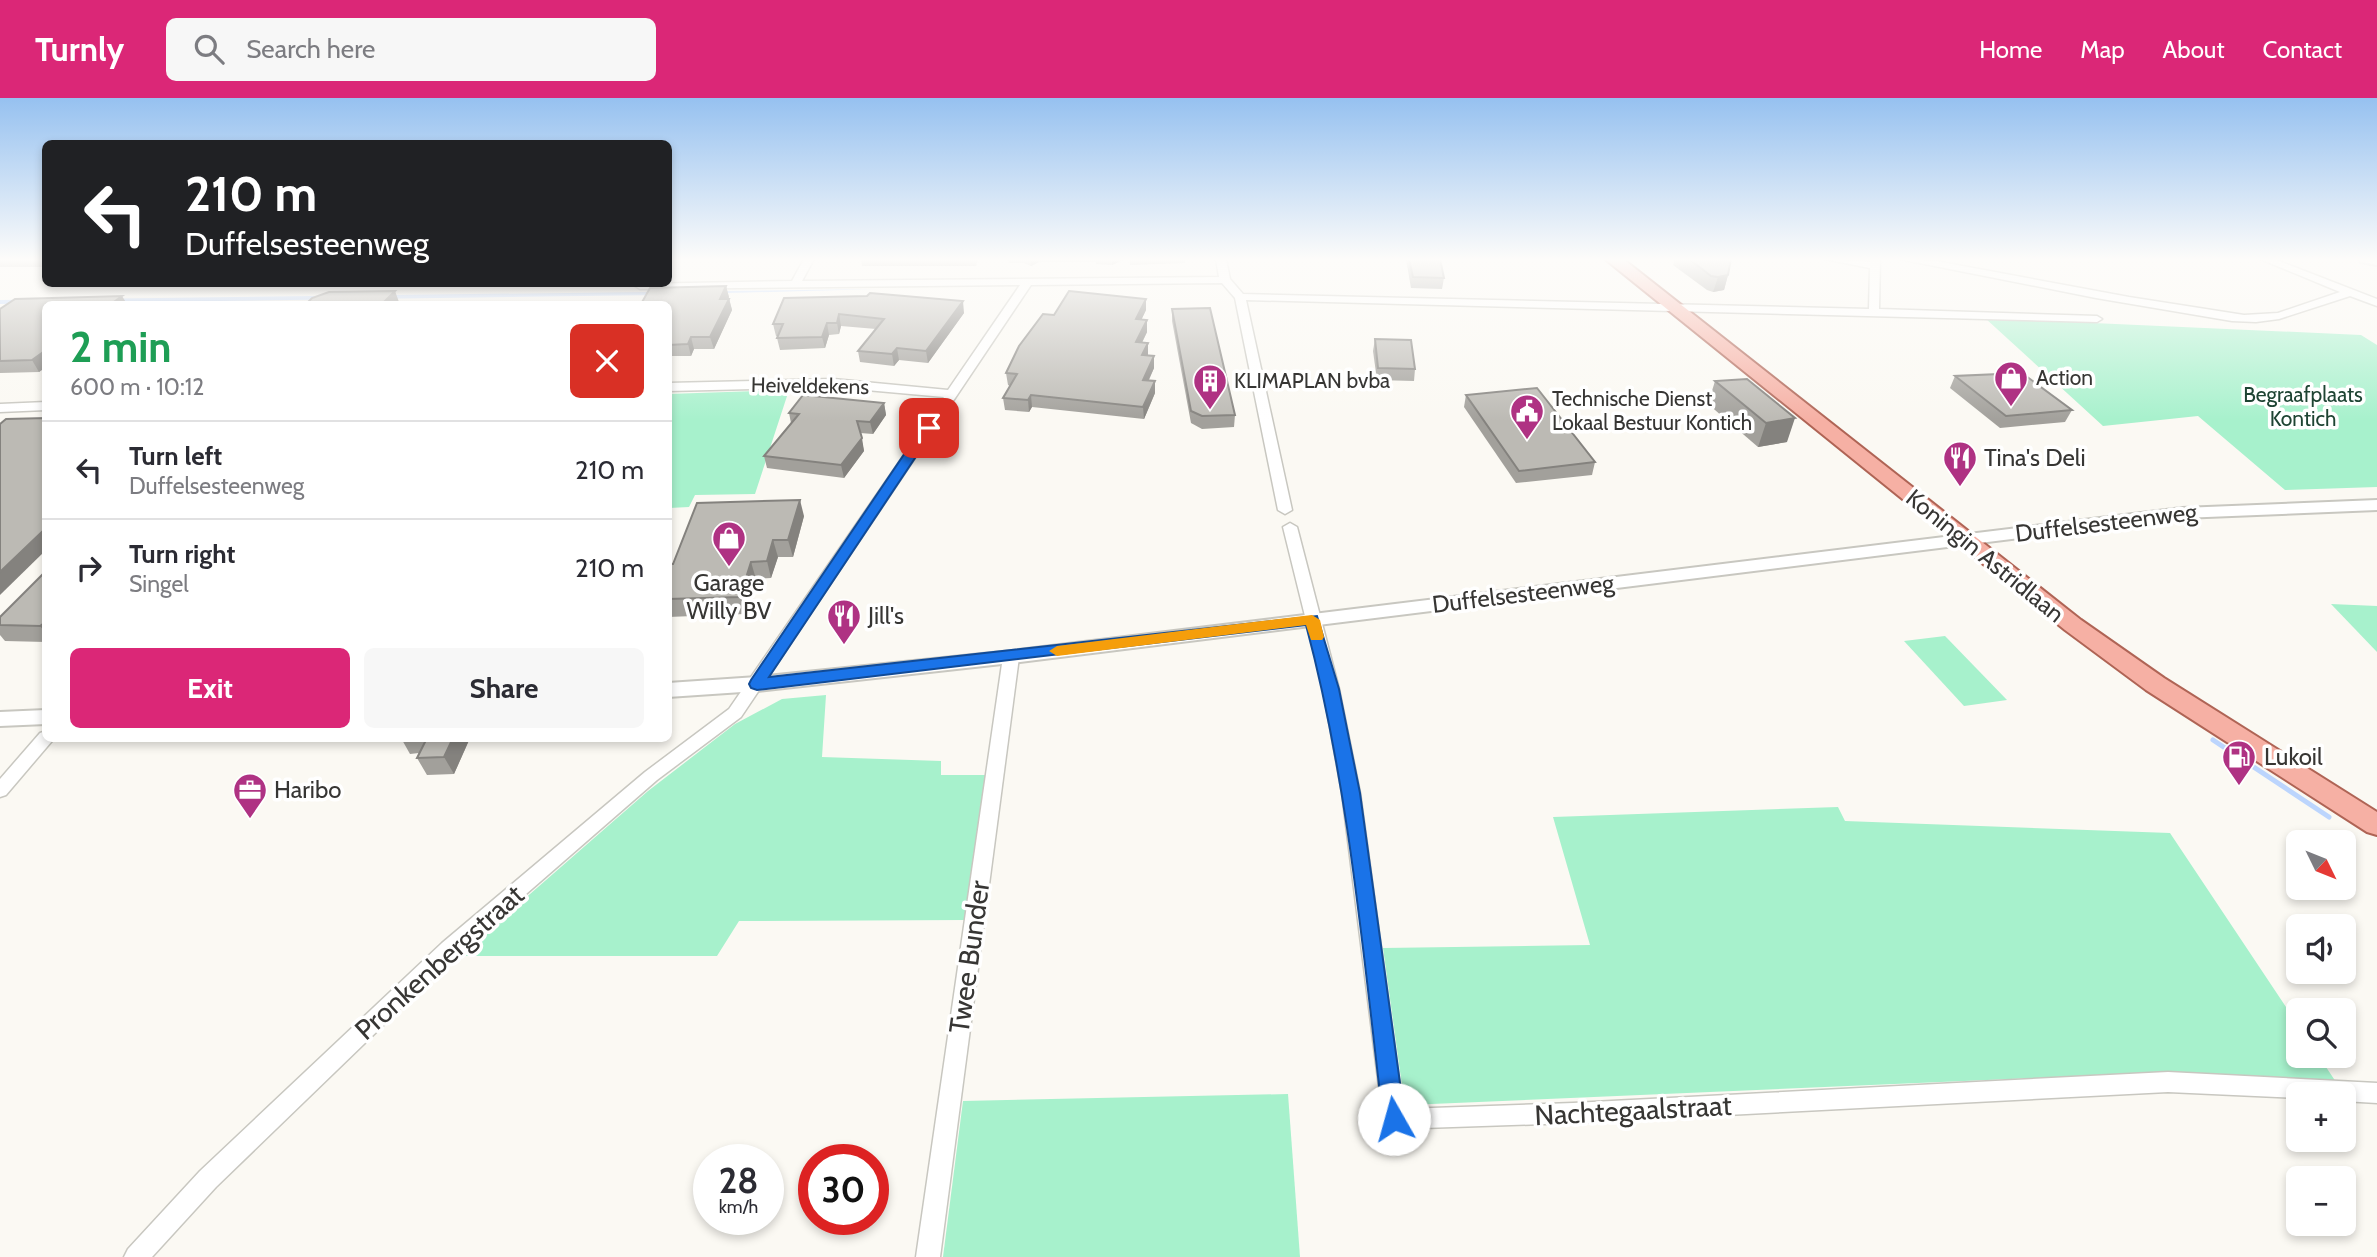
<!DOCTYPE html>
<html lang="en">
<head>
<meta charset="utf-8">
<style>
  body { margin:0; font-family:Cabin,sans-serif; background:#f7f7f7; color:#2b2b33; height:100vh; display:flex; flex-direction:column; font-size:26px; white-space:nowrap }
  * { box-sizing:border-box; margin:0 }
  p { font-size:23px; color:#7c7c81 }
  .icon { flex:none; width:38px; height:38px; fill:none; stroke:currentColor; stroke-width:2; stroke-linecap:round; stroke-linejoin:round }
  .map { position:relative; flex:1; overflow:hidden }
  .side { position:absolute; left:42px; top:203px; width:630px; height:441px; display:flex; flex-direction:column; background:#fff; border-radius:10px; box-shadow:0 4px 10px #0003 }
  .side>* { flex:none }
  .hud { position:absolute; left:42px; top:42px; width:630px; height:147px; border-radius:10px; box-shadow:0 4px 10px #0003; background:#202124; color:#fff; overflow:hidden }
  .needle { width:46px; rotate:133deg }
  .controls { position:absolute; left:2286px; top:732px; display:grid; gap:14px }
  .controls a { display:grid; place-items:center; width:70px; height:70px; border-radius:10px; background:#fff; box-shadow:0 4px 10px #0003; font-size:35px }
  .speed { position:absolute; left:693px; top:1046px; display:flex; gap:14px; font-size:35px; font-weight:700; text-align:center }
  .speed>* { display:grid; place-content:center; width:91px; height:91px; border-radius:50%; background:#fff; box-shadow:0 4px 10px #0003; line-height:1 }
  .speed small { font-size:18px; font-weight:400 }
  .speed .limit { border:10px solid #d22; background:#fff; color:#111 }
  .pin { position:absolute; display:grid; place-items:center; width:60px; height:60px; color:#fff; margin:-30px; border-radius:14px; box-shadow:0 4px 10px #0006 }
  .me { position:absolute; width:77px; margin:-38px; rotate:353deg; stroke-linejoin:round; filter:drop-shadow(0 0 5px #0008) }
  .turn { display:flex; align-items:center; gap:24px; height:147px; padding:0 28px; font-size:32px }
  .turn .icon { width:91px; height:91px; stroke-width:2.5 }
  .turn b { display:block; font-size:49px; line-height:60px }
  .round { display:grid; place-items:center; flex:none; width:74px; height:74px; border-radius:10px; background:#f7f7f7 }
  .head { display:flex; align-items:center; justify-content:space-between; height:119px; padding:0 28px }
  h1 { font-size:42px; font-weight:700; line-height:52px; color:#1e9e55 }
  .button { display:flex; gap:14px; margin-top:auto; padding:14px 28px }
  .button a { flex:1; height:80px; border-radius:10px; background:#db2777; color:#fff; font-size:28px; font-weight:700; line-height:80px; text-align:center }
  .button a+a { background:#f7f7f7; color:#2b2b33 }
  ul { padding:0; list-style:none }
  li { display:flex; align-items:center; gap:21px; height:98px; padding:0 28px; border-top:2px solid #e1e1e2 }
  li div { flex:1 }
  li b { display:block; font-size:26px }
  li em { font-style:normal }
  header { display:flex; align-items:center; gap:42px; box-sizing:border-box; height:98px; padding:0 35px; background:#db2777; color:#fff }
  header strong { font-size:33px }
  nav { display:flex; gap:38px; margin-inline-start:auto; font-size:24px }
  .search { width:490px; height:63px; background:#f7f7f7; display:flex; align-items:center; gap:18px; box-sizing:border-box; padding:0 24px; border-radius:10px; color:#7c7c81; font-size:26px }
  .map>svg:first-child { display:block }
  .green { fill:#a7f1cc }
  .water { fill:#bcd5fd }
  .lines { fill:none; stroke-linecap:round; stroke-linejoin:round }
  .stream { stroke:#bcd5fd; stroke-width:5 }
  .minor-casing { stroke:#c8c7c0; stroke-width:3 }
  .tertiary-casing { stroke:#c8c7c0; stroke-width:4 }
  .primary-casing { stroke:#af6455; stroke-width:4 }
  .minor { fill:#fff; fill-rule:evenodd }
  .tertiary { fill:#fff; fill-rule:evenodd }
  .primary { fill:#f6b0a4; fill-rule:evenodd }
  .wall { fill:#a2a09b }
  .shaded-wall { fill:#84827e }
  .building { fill:#bcbab4; stroke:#84827e; stroke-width:2 }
  .route { fill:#1a73e8; stroke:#114b97; stroke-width:2 }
  .slow { fill:#f59e0b }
  .labels { text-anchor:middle; stroke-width:7; stroke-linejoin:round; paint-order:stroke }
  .far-poi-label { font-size:21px; fill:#373634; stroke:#fff; text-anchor:start }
  .far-street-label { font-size:21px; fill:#373634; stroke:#fff }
  .far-park-label { font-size:21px; fill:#1e4433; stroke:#fff }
  .poi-label { font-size:24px; fill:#373634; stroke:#fff; text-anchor:start }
  .street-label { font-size:24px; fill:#373634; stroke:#fff }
  .near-street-label { font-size:28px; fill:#373634; stroke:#fff }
</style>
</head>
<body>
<header>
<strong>Turnly</strong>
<div class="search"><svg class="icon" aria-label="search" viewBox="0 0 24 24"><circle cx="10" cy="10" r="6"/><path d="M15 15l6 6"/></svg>Search here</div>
<nav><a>Home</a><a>Map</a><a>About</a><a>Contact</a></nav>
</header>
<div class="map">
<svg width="2377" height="1159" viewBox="0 0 2377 1159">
  <rect width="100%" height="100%" fill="#fbf9f3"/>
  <g class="green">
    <polygon points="1985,220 2361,237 2377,247 2377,389 2285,392 2198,318 2103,328"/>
    <polygon points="789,292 755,396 695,397 689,409 669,410 668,296"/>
    <polygon points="2331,506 2377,508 2377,554"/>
    <polygon points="1945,538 2007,602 1964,608 1904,543"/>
    <polygon points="826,597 822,659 941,663 941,677 987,677 966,822 739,823 717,858 459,858 648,693 735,626 782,601"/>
    <polygon points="1838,709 1845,723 2170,735 2298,927 2298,957 2318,957 2336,984 2153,975 1408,1007 1404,1002 1383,850 1590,847 1553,719"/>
    <polygon points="1288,996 1300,1159 943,1159 963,1003"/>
  </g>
  <polygon class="water" points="877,191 658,197 0,206 0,202"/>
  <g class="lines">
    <polyline class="stream" points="2213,642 2329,719"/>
    <g class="minor-casing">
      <g id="minor">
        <polygon points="804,161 814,161 802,183 1219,179 1216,161 1226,161 1230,181 1243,196 1869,211 1870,170 1824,161 1870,164 1870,161 1880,161 1879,211 2097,218 2102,221 2097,224 1246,202 1292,412 1285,416 1278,412 1235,200 1222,185 1031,187 741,619 657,682 456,857 216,1089 152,1159 124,1159 128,1151 200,1073 442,845 645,674 729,611 944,299 833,289 668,293 668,285 833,281 948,292 1020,187 640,191 635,188 637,186 792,183"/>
        <polygon points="1899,161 1936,163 2129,199 2244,217 2278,215 2340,194 2260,161 2274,161 2377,201 2377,208 2350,198 2279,221 2256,224 2232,223 2096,200"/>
        <polygon points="46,304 46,312 0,314 0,306"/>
        <polygon points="1290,425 1297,429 1339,591 1360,695 1403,1011 1573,1005 2168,974 2377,985 2377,1005 2343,1003 2343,996 2298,996 2298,1000 2168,994 1573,1025 1394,1031 1386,1028 1383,1021 1342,695 1323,591 1283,429"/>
        <polygon points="1011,554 1019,559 940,1159 916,1159 1003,559"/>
        <polygon points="46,633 46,640 53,640 52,643 6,697 0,699 0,681 40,635"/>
      </g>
    </g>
    <g class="tertiary-casing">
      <g id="tertiary">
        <polygon points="2359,161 2377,161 2377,167 2361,164"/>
        <polygon points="2377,402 2377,412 2182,420 1011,565 757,593 668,599 668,585 757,579 1011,553 2182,410"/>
        <polygon points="46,612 46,626 0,628 0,614"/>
      </g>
    </g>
    <g class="primary-casing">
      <polygon id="primary" points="1605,161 1623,161 2081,522 2164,580 2377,714 2377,737 2367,734 2146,592 2065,532"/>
    </g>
    <use href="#minor" class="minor"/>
    <use href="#tertiary" class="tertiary"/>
    <use href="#primary" class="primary"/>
  </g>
  <g class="wall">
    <rect x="0" y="161" width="46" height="8"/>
    <polygon points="861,161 978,161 976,168 862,168"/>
    <polygon points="1008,161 1125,161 1112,167 1096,166 1096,164 1039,164 1031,168 1024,165 1009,165"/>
    <polygon points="1130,161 1185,161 1185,165 1130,167"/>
    <polygon points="1406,161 1440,161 1444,180 1442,191 1411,190"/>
    <polygon points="1675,161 1731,161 1728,177 1724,192 1713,194 1707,192 1673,167"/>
    <polygon points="726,188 732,212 714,251 694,251 691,258 668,258 668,206"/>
    <polygon points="784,200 964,215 928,265 899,262 894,268 860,264 858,253 876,231 841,228 839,236 829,237 825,250 780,252 777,240 778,238 776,238 773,226"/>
    <polygon points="1146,201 1146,212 1141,222 1147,234 1142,245 1148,257 1154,258 1154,270 1149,282 1155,283 1155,295 1144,321 1032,309 1029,314 1005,312 1003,300 1010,288 1008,287 1006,275 1054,217"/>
    <polygon points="46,206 46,269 39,274 0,275 0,211"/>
    <polygon points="1172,211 1235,317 1234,329 1202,331 1191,325 1172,223"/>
    <polygon points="1375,241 1415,271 1414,283 1377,282 1373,253"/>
    <polygon points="1955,278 2072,312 2065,324 2000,330 1950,290"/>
    <polygon points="1747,281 1787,344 1758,349 1708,306 1715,283"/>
    <polygon points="1466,297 1595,364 1592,377 1516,385 1464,309"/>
    <polygon points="884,305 886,317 873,336 860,335 864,353 844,380 767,370 764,358 791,325 789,315"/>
    <polygon points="804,418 793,459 778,459 771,480 756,481 745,516 668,519 668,466 673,466"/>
    <polygon points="46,473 46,544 5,543 0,537 0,519"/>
    <polygon points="401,640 470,640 454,676 427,677 417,660 419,655 410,656"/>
  </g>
  <g class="shaded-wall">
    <polygon points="1031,161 1039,161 1039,164 1031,168"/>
    <polygon points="1112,161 1125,161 1112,167"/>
    <polygon points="1728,177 1724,192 1713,194 1718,179"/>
    <polygon points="726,188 729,199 723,212 720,201"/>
    <polygon points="395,193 399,204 397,206 382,206"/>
    <polygon points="122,198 127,206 111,206"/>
    <polygon points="729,201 732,212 714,251 710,239"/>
    <polygon points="1146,201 1146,212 1136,233 1136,221"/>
    <polygon points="963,203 964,215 928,265 926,253"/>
    <polygon points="839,216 841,228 839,236 837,225"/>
    <polygon points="1147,222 1147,234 1136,256 1136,244"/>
    <polygon points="827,225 829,237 825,250 822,239"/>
    <polygon points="691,239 694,251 691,258 688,246"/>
    <polygon points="1148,245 1148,257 1142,257"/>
    <polygon points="897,250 899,262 894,268 892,256"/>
    <polygon points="44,252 46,255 46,269 39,274 32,262"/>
    <polygon points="1154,258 1154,270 1143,294 1143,282"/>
    <polygon points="1155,283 1155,295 1144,321 1143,309"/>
    <polygon points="1031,297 1032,309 1029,314 1028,302"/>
    <polygon points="884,305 886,317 873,336 870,324"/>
    <polygon points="1795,320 1787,344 1758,349 1766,325"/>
    <polygon points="862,340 864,353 844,380 841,367"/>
    <polygon points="800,402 804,418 793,459 788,442"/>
    <polygon points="46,430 46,452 0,497 0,474"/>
    <polygon points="773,442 778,459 771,480 767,463"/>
    <polygon points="751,464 756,481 745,516 740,499"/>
    <polygon points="43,526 46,529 46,535 40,528"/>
    <polygon points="453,640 470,640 454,676 444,659"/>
  </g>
  <g class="building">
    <polygon points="1409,161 1440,161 1444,180 1413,179"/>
    <polygon points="1689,161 1731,161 1728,177 1718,179 1711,178"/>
    <polygon points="726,188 720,201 729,201 710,239 691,239 688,246 668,247 668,206 641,206 650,190"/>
    <polygon points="395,193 382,206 306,206 312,200 329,194"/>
    <polygon points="1069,193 1146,201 1136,221 1147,222 1136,244 1148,245 1142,257 1154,258 1143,282 1155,283 1143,309 1031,297 1028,302 1003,300 1017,276 1006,275 1019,248 1043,216 1054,217"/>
    <polygon points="870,195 963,203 926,253 897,250 892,256 858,253 884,221 839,216 837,225 827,225 822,239 777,240 783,226 773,226 784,200 867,198"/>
    <polygon points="122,198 111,206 46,206 46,252 32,262 0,263 0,211 15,201"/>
    <polygon points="1210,210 1235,317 1202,318 1191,313 1172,211"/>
    <polygon points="1375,241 1411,242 1415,271 1378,270"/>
    <polygon points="2022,275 2072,312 2006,318 1955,278"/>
    <polygon points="1747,281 1795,320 1766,325 1715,283"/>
    <polygon points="1537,290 1595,364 1519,373 1466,297"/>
    <polygon points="803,297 884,305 870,324 857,323 862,340 841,367 764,358 799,316 789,315"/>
    <polygon points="46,320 46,430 0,474 0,326 6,321"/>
    <polygon points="800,402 788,442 773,442 767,463 751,464 740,499 668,501 668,466 673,466 697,405"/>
    <polygon points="46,473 46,525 43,526 40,528 0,527 0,519"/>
    <polygon points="427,640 453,640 444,659 417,660"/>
  </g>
  <linearGradient id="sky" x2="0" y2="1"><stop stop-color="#96c1f0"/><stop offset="0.5" stop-color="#fdfcfa"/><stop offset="1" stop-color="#fdfcfa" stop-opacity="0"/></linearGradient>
  <rect width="2377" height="323" fill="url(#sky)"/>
  <path class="route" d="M 929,326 L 935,330 L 769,579 L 1317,518 L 1339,591 L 1360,695 L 1405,1021 L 1402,1028 L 1394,1031 L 1386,1028 L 1383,1021 C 1363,855 1349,688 1306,527 L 757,592 L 751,590 L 749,586 L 751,582 L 924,327 Z"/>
  <polygon class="slow" points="1312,517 1320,522 1324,539 1322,542 1311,542 1306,527 1057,558 1049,553 1057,548"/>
  <defs>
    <g id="shop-pin" transform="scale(1.75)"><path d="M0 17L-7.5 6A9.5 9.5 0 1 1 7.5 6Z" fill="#af3283" stroke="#fff"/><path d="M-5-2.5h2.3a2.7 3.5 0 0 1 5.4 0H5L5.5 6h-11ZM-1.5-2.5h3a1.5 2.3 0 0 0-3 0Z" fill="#fff"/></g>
    <g id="building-pin" transform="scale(1.75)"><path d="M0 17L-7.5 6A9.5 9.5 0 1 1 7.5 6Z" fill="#af3283" stroke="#fff"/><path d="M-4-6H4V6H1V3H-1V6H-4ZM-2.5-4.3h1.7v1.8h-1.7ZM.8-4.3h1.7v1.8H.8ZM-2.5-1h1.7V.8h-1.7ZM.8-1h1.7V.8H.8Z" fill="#fff"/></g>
    <g id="civic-pin" transform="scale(1.75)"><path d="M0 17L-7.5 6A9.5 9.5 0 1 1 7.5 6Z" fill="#af3283" stroke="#fff"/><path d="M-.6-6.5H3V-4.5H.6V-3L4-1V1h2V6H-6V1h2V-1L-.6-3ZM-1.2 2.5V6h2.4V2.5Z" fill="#fff"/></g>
    <g id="restaurant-pin" transform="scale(1.75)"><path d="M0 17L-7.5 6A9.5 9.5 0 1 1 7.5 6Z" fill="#af3283" stroke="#fff"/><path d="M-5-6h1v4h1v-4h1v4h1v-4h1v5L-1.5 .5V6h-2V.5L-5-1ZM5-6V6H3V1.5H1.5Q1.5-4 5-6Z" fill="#fff"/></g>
    <g id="fuel-pin" transform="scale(1.75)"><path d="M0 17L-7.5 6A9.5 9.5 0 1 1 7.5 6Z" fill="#af3283" stroke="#fff"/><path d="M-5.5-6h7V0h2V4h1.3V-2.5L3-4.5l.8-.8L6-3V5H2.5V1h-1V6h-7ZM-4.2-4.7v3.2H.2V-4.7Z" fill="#fff"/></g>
    <g id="office-pin" transform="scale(1.75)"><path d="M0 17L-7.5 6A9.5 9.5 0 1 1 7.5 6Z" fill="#af3283" stroke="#fff"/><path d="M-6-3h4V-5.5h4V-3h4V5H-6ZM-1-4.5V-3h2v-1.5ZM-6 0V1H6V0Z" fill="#fff"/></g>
  </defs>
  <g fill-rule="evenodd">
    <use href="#shop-pin" x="2011" y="280"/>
    <use href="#building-pin" x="1210" y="283"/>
    <use href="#civic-pin" x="1527" y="313"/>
    <use href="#restaurant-pin" x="1960" y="360"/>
    <use href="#shop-pin" x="729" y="440"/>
    <use href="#restaurant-pin" x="844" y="518"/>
    <use href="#fuel-pin" x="2239" y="659"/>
    <use href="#office-pin" x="250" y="692"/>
  </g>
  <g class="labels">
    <g class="far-poi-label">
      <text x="2036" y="287">Action</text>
      <text x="1234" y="290">KLIMAPLAN bvba</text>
      <text x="1552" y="308">Technische Dienst<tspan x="1552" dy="24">Lokaal Bestuur Kontich</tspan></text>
    </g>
    <g class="far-street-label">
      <text transform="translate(810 288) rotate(1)" y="7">Heiveldekens</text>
    </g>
    <g class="far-park-label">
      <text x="2303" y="304">Begraafplaats<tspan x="2303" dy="24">Kontich</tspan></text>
    </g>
    <g class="poi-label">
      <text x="1984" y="368">Tina's Deli</text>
      <text x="729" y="493" text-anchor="middle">Garage<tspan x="729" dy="28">Willy BV</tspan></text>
      <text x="868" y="526">Jill's</text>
      <text x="2264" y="667">Lukoil</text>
      <text x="274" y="700">Haribo</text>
    </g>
    <g class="street-label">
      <text transform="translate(2106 425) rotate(-7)" y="8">Duffelsesteenweg</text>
      <text transform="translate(1985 458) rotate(39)" y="8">Koningin Astridlaan</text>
      <text transform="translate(1523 496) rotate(-7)" y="8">Duffelsesteenweg</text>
    </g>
    <g class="near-street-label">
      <text transform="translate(969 859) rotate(-82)" y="10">Twee Bunder</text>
      <text transform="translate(439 864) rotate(-42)" y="10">Pronkenbergstraat</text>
      <text transform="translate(1633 1012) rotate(-3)" y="10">Nachtegaalstraat</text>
    </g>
  </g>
</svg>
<div class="controls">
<a><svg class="needle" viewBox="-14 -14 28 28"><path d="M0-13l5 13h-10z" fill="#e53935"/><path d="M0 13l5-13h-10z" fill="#7c7c81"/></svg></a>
<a><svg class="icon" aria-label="sound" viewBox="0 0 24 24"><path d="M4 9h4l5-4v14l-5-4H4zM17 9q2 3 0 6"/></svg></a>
<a><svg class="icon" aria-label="search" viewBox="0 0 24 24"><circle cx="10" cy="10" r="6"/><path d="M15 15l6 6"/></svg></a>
<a>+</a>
<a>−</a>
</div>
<div class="speed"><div>28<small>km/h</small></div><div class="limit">30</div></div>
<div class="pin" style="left:929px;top:330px;background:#d93025"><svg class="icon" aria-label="arrive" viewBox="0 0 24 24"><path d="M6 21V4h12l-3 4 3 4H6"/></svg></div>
<svg class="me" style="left:1394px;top:1021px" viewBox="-20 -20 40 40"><circle r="19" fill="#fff"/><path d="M0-13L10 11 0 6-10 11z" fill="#1a73e8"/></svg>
<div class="hud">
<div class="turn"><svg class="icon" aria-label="left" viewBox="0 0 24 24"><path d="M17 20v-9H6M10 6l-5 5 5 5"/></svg><div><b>210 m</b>Duffelsesteenweg</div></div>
</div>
<section class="side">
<div class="head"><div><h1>2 min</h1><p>600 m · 10:12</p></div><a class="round" style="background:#d93025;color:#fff"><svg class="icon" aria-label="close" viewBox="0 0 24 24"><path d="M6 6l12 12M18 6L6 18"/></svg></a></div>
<ul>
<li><svg class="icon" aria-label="left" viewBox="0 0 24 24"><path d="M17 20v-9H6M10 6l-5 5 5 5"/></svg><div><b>Turn left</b><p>Duffelsesteenweg</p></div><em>210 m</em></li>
<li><svg class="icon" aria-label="right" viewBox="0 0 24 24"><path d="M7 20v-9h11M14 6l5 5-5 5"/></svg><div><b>Turn right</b><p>Singel</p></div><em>210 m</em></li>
</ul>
<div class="button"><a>Exit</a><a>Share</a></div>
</section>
</div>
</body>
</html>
